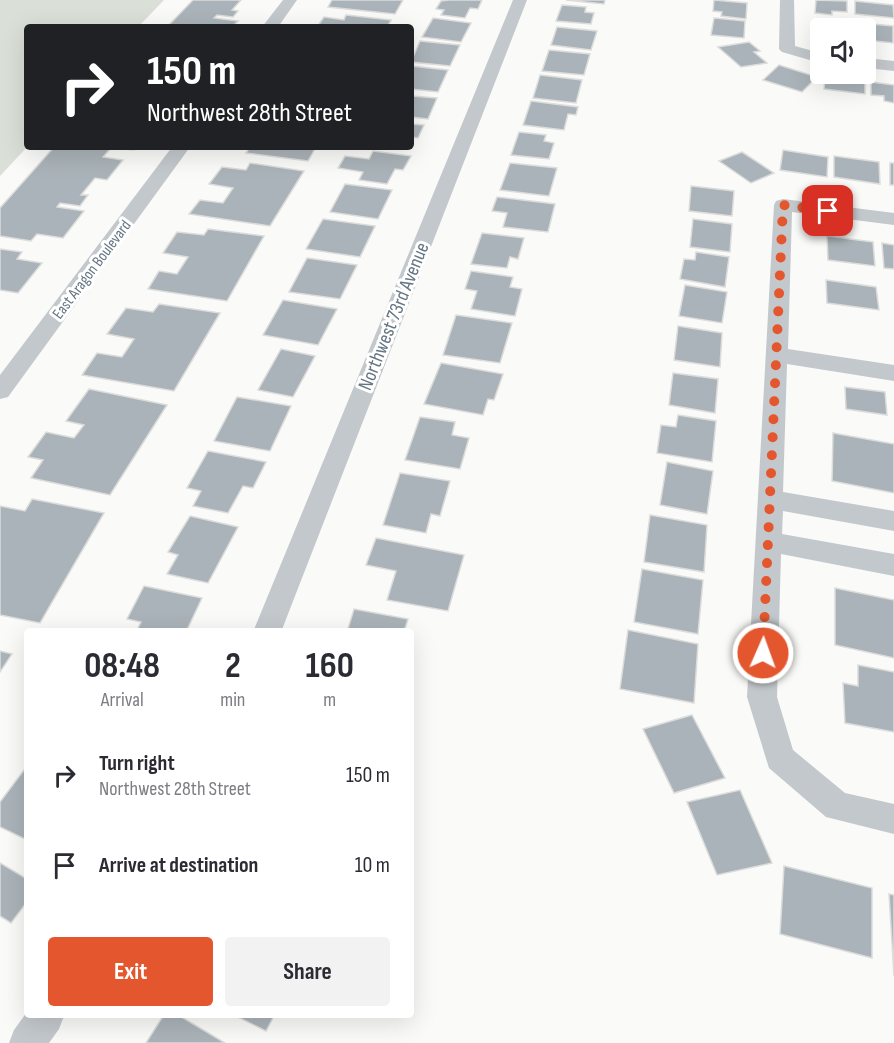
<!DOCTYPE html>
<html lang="en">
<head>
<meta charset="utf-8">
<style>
  body { margin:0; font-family:"Sofia Sans Condensed",sans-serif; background:#f2f2f3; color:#2b2b33; height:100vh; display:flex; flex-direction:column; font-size:22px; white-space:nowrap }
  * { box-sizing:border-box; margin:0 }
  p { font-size:20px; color:#7c7c81 }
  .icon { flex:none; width:33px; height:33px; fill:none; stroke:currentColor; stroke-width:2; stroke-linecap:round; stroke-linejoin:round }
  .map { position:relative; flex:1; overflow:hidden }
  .drawer { position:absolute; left:24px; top:628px; width:390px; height:390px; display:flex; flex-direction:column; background:#fff; border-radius:6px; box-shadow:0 6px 24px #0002 }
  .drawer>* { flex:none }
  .hud { position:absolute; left:24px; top:24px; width:390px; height:126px; border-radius:6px; box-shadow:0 6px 24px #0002; background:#202124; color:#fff; overflow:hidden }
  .controls { position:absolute; left:810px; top:18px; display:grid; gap:12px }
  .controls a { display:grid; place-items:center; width:66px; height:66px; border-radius:6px; background:#fff; box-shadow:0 6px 24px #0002; font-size:30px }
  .pin { position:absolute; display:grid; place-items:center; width:51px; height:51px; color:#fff; margin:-26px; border-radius:12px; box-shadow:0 3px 9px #0006 }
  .me { position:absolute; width:66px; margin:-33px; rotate:2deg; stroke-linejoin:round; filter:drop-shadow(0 0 4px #0008) }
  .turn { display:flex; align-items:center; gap:21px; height:126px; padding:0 24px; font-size:27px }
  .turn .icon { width:78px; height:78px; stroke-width:2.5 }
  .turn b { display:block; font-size:42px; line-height:51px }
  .eta { display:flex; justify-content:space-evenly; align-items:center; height:102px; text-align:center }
  .eta b { font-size:36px; font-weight:700; line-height:42px }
  .button { display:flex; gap:12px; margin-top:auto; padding:12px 24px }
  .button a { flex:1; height:69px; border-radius:6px; background:#e4572e; color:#fff; font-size:24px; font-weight:700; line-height:69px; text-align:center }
  .button a+a { background:#f2f2f3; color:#2b2b33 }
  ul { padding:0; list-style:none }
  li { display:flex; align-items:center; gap:18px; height:90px; padding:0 24px }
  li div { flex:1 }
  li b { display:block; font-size:22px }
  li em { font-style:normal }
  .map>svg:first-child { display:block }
  .green { fill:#dadfd7 }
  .building { fill:#aab3b9; stroke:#dcdcda; stroke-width:1.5 }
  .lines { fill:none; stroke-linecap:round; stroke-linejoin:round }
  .minor { fill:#c3c8cc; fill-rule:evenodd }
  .route { stroke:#e4572e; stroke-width:10; stroke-dasharray:0 18 }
  .labels { text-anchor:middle; stroke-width:6; stroke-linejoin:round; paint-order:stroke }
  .far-street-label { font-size:16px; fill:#657683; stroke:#fff }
  .street-label { font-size:20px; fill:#657683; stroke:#fff }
</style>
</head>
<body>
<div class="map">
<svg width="894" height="1043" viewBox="0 0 894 1043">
  <rect width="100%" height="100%" fill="#fafaf8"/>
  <polygon class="green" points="0,0 164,0 138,27 27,27 27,147 0,176"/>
  <g class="building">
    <polygon points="193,0 241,0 232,10 238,11 233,17 217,15 214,18 238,21 232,27 167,27"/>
    <polygon points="332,0 403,0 395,14 328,7"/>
    <polygon points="449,0 482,0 478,9 470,8 465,18 441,15 444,10 436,9 441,1"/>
    <polygon points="566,0 605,0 604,4"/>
    <polygon points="714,0 747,3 746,19 721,16 722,12 713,11"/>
    <polygon points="816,0 847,1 847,12 832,11 832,15 815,13"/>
    <polygon points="855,1 893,5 894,18 855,14"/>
    <polygon points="562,5 586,7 585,12 594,13 591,24 556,21"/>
    <polygon points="346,15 391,20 387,27 317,27 324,17 344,20"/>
    <polygon points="433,18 471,23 461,42 422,37"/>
    <polygon points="714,18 745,21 744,38 711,35"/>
    <polygon points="813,20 839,23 839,27 850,28 820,28 820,36 813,35"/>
    <polygon points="872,24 893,26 893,43 866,40 866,28 861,27 872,28"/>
    <polygon points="557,27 597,31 591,50 551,45"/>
    <polygon points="420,41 460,45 450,66 411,62"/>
    <polygon points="749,42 760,51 754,52 767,63 741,67 718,47"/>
    <polygon points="549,50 590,54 584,75 542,71"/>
    <polygon points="779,65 817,77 802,92 763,80"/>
    <polygon points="411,66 448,70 438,92 411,89"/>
    <polygon points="540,75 582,80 576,103 533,98"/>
    <polygon points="825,77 865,82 865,94 824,89"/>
    <polygon points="871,82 894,85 894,103 884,101 884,96 871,95"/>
    <polygon points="411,96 437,98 428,119 411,117"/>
    <polygon points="531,101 578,107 576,115 568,114 564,130 523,125"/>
    <polygon points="411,124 424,125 418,138 411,137"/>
    <polygon points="519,132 546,135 544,141 554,143 549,159 511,155"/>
    <polygon points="54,147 137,147 134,150 111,148 103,157 123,160 107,180 95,178 81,195 88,195 80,206 60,203 57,207 84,211 63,238 37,234 31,241 0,236 0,208"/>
    <polygon points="250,147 316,147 308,161 246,153"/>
    <polygon points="783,150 828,157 827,177 780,170"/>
    <polygon points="373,151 411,156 403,170 395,169 387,184 359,180 363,172 338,168 345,156 369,159"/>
    <polygon points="742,152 774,173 751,183 719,161"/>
    <polygon points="834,156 879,162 880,184 834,177"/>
    <polygon points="250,163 304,171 270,226 189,214 200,200 223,203 233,188 209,184 222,167 246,170"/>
    <polygon points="510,163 557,168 549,196 500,190"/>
    <rect x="890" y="163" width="4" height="22"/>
    <polygon points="345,184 392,190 378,219 330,212"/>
    <polygon points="691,186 734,191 732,216 689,211"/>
    <polygon points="497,197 555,204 548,232 503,227 507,213 492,211"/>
    <polygon points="323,219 375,226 360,257 306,249"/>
    <polygon points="693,219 732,224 730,252 690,247"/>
    <polygon points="208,229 264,236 227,301 148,289 159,271 177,274 188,257 163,253 177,232 204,235"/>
    <polygon points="482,233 524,238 518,259 510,257 507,268 471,264"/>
    <polygon points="827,236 873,242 875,266 828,260"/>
    <polygon points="882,243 894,245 894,269 884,268"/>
    <polygon points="0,249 22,252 17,259 42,263 18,293 0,290"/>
    <polygon points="696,252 729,257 725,287 680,279 684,259 695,260"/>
    <polygon points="307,258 357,265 340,299 289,292"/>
    <polygon points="471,271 513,277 510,287 522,289 515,316 471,309 477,291 465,289"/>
    <polygon points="826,280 876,287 879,310 827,303"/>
    <polygon points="685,285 727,292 722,323 679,316"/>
    <polygon points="283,300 337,309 318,345 263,335"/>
    <polygon points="159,304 220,313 174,391 82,375 97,353 122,357 134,339 107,334 126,308 153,312"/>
    <polygon points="456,315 512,323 500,363 443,355"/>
    <polygon points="678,326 722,333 720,367 674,360"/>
    <polygon points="281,349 315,356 293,397 258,390"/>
    <polygon points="441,363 503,374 494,400 488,399 483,415 424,404"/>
    <polygon points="673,373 718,379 715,413 669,405"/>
    <polygon points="845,387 885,392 887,415 846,409"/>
    <polygon points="89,389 167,405 110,495 31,478 43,460 28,457 46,432 74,438 84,425 66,421"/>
    <polygon points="237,397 291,406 270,451 214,441"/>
    <polygon points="678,415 716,421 712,462 657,453 661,425 676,427"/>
    <polygon points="420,417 455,422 452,435 469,438 460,469 405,460"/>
    <polygon points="833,433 894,444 894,493 832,481"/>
    <polygon points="208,451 266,462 253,488 243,486 228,513 193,506 201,491 187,488"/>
    <polygon points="667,462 713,471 707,514 660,505"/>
    <polygon points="400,473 450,481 440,516 431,514 426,533 383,525"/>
    <polygon points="32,499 104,513 40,623 0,615 0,506 25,511"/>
    <polygon points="650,515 707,525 704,572 644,562"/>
    <polygon points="190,516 238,527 208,583 167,574 178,555 168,552"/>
    <polygon points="376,538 464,555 448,611 387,600 396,571 366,565"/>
    <polygon points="642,569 703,580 698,634 634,622"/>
    <polygon points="144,586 202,598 186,632 136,632 141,622 127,619"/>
    <polygon points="835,588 894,600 894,658 835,645"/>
    <polygon points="354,609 408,619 404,632 347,632"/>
    <polygon points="628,630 698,644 694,703 620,689"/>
    <polygon points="0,651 12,654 0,672"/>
    <polygon points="858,665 894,672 894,732 845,723 843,683 858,686"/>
    <polygon points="692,715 725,778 674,793 643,729"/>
    <polygon points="27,766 27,840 0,827 0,802"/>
    <polygon points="740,790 772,863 717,875 687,802"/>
    <polygon points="0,863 27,879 27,902 11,923 0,916"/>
    <polygon points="784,866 872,888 872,958 780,934"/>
    <polygon points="889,894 894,895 894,976"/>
    <polygon points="163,1016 180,1016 225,1043 146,1043"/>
    <polygon points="236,1016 274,1016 266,1031"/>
  </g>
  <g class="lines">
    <g class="minor">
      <polygon points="283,0 297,0 278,27 262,27"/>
      <polygon points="513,0 527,0 281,632 253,632"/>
      <polygon points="780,0 794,0 795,46 820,53 820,63 782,52 779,49"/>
      <polygon points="866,58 894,61 894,71 866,68"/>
      <polygon points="172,147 190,147 8,397 0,399 0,375"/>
      <polygon points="783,199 894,213 894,225 792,212 788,349 894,365 894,381 787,364 783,492 894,511 894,531 783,511 782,534 894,554 894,576 781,554 777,697 793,750 845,793 894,804 894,834 826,817 769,768 747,697 774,205 776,201"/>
      <polygon points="27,1012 27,1016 64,1016 59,1029 49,1043 9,1043 14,1030"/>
    </g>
  </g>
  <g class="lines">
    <polyline class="route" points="763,653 783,205 828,211"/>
  </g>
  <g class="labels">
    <g class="far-street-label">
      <text transform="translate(91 269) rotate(-53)" y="6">East Aragon Boulevard</text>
    </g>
    <g class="street-label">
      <text transform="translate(393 316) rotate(-68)" y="7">Northwest 73rd Avenue</text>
    </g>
  </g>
</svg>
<div class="controls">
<a><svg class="icon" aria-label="sound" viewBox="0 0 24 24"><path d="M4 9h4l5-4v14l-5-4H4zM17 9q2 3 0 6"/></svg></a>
</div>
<div class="pin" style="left:828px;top:211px;background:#d93025"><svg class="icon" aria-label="arrive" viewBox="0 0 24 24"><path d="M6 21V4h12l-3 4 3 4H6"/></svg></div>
<svg class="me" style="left:763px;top:653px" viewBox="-20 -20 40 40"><circle r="17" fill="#e4572e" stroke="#fff" stroke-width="3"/><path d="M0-11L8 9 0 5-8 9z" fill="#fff"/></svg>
<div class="hud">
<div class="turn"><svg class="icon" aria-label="right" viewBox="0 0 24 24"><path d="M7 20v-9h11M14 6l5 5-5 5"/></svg><div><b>150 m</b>Northwest 28th Street</div></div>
</div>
<section class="drawer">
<div class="eta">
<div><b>08:48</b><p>Arrival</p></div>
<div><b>2</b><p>min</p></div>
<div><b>160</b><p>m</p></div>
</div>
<ul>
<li><svg class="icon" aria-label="right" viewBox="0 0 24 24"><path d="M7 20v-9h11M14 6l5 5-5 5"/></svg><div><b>Turn right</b><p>Northwest 28th Street</p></div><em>150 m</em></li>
<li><svg class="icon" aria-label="arrive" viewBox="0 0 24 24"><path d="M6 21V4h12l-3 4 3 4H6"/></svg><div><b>Arrive at destination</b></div><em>10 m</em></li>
</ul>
<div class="button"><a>Exit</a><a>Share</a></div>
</section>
</div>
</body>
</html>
